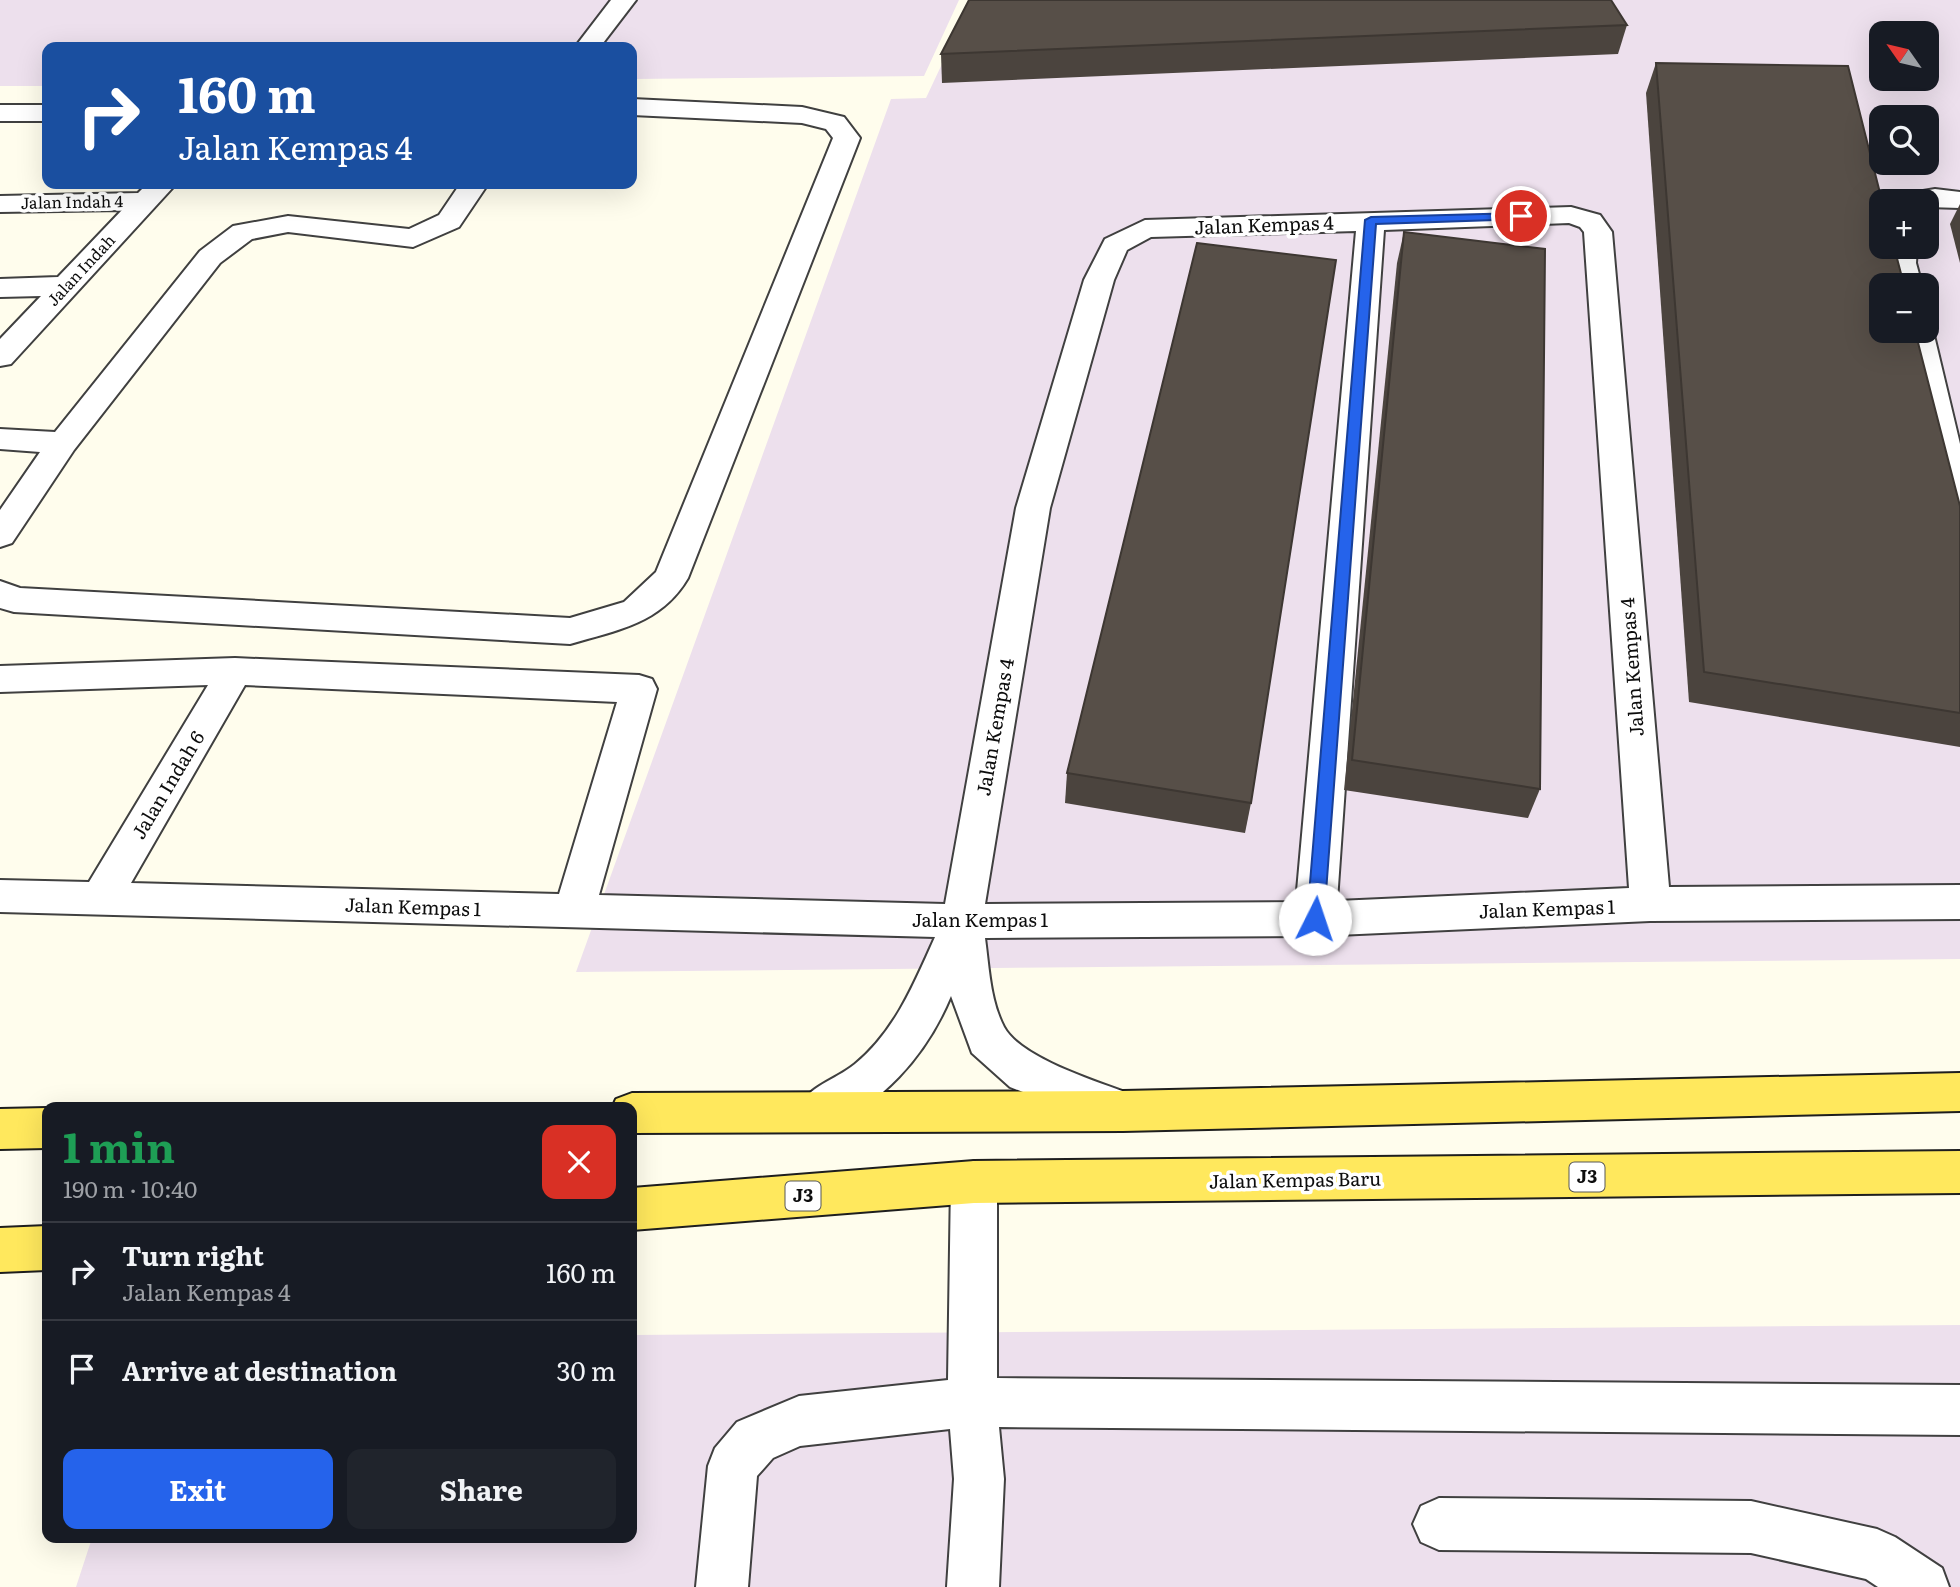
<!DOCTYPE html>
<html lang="en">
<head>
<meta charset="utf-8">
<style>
  body { margin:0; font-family:Literata,serif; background:#20242c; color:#f1f3f6; height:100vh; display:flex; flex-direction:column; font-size:26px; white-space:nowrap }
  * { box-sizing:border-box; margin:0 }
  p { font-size:23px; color:#9ea1a6 }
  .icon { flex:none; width:38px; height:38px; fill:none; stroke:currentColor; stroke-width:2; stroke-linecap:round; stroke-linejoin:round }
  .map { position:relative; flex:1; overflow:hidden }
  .details { position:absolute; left:42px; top:1102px; width:595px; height:441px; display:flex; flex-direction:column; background:#171b24; border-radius:14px; box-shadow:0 7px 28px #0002 }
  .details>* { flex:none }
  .guide { position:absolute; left:42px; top:42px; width:595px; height:147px; border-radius:14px; box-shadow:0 7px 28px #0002; background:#1a4fa0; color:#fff; overflow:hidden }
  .needle { width:46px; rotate:304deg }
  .buttons { position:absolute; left:1869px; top:21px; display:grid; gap:14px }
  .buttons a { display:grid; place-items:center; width:70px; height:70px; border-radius:14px; background:#171b24; box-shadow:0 7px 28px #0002; font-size:35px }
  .pin { position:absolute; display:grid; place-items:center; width:60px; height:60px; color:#fff; margin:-30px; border:4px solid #fff; border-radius:50%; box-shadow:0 2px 7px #0007 }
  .me { position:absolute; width:77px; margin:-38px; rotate:4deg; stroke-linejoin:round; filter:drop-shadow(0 0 5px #0008) }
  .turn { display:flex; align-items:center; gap:24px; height:147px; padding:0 21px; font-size:32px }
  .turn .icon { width:91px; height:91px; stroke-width:2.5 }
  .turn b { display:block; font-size:49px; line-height:60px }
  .round { display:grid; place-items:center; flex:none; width:74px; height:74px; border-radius:14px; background:#20242c }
  .head { display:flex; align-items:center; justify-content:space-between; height:119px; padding:0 21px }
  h1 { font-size:42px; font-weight:700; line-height:52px; color:#1e9e55 }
  .action { display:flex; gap:14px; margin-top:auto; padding:14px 21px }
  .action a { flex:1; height:80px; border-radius:14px; background:#2563eb; color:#fff; font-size:28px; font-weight:700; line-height:80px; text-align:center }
  .action a+a { background:#20242c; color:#f1f3f6 }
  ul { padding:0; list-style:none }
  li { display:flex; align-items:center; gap:21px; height:98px; padding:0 21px; border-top:2px solid #363941 }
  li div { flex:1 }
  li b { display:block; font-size:26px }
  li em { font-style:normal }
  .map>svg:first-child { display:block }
  .industrial { fill:#ede0ed; fill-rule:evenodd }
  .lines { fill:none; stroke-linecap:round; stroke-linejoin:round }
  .minor-casing { stroke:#404040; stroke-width:4 }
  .major-casing { stroke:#1e1e1e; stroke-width:4 }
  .minor { fill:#fff; fill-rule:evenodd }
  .major { fill:#ffe85d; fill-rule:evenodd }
  .wall { fill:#4b443e }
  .building { fill:#574f48; stroke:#3d3732; stroke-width:2 }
  .route { fill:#2563eb; stroke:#184099; stroke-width:2 }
  .labels { text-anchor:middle; stroke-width:7; stroke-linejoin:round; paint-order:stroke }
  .far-street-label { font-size:16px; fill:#0d0d0d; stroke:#fff }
  .shield { fill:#fff; stroke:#565656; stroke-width:2 }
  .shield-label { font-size:18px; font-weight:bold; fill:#0d0d0d }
  .street-label { font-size:19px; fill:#0d0d0d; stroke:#fff }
</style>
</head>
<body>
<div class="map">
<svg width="1960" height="1587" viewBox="0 0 1960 1587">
  <rect width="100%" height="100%" fill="#fffded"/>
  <g class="industrial">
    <polygon points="0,0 959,0 924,76 632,79 632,47 47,47 47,86 0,86"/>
    <path d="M 972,0 L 1960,0 L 1960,959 L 576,972 L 891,99 L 926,98 ZM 1881,33 L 1927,33 L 1927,79 L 1881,79 ZM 1881,117 L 1927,117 L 1927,163 L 1881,163 ZM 1881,201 L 1927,201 L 1927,247 L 1881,247 ZM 1881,285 L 1927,285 L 1927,331 L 1881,331 Z"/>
    <polygon points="1960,1325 1960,1587 76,1587 92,1538 632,1538 632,1335"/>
  </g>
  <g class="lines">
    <g class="minor-casing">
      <g id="minor">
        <polygon points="611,0 636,0 600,47 575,47"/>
        <path d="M 632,99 L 802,107 L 844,117 L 860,138 L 688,578 C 661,624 617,630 570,644 L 14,612 L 0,608 L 0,581 L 20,588 L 570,618 L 624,602 L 656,572 L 833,138 L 826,129 L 802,123 L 632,115 Z"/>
        <rect x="0" y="105" width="47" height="16"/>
        <polygon points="147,184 176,184 11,364 0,366 0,339 41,296 0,297 0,279 58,277 122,210 0,212 0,196 138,193"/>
        <polygon points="460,184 488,184 459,227 413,247 288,232 252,239 220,263 74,450 12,543 0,547 0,510 40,452 0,449 0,429 55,432 200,251 233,226 288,216 409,229 439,215"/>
        <polygon points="1935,189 1960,192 1960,208 1927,207 1927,201 1895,201 1899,195"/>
        <path d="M 1571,207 L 1600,215 L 1612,232 L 1669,887 L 1960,885 L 1960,919 L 1650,921 L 1315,936 L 985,938 C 989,967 990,1000 1004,1027 C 1021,1059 1102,1083 1136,1096 L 1142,1110 L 1136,1124 L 1120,1130 L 1010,1087 L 972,1053 L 951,996 C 926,1056 881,1107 819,1130 L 803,1124 L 797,1110 C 809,1085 834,1081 855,1064 C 895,1031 914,984 935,937 L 0,912 L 0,880 L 89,882 L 208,685 L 0,692 L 0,666 L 235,658 L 639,675 L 652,679 L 657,689 L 599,895 L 945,904 L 1016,508 L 1084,280 L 1105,239 L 1145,220 ZM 1569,223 L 1580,227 L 1584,232 L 1629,888 L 1337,901 L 1384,230 ZM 1356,231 L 1296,902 L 985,904 L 1050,508 L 1114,280 L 1127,250 L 1151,237 ZM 245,685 L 617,702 L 559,894 L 131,883 Z"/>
        <polygon points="1889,247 1917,247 1916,263 1922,285 1892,285 1888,263"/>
        <polygon points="1927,324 1933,331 1960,444 1960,525 1948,522 1943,514 1903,331 1927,331"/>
        <polygon points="974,1161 990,1167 997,1182 997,1378 1960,1385 1960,1435 999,1427 1004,1479 999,1587 947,1587 954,1479 950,1429 800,1446 773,1458 757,1476 748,1587 696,1587 708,1466 715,1448 737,1422 799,1396 948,1380 951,1182 958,1167"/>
        <polygon points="1439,1498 1751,1501 1877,1529 1895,1537 1942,1568 1949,1587 1878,1587 1866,1579 1751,1553 1439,1550 1421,1542 1413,1524 1421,1506"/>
      </g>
    </g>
    <g class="major-casing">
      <g id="major">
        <polygon points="1960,1073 1960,1111 1123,1131 632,1133 632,1108 612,1108 616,1099 632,1093 1123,1091"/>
        <polygon points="47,1108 47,1148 0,1149 0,1109"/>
        <polygon points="1960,1151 1960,1193 974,1203 632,1230 632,1188 974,1161"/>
        <polygon points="47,1226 47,1270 0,1272 0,1228"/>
      </g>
    </g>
    <use href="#minor" class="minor"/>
    <use href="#major" class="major"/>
  </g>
  <g class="wall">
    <polygon points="1627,25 1618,54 942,83 941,54"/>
    <polygon points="1656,63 1960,506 1960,747 1689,702 1646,93"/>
    <polygon points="1960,204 1960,263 1950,224"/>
    <polygon points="1404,232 1540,789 1528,818 1344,790 1397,263"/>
    <polygon points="1067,773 1251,803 1245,833 1065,803"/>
  </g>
  <g class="building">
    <polygon points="969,0 1611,0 1627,25 941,54"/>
    <polygon points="1656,63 1848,66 1882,201 1881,201 1881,247 1894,247 1904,285 1881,285 1881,331 1915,331 1960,506 1960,713 1704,672"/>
    <polygon points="1404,232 1545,249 1540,789 1352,760"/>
    <polygon points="1197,243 1336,260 1251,803 1067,773"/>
  </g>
  <polygon class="route" points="1521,213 1525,214 1525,219 1376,224 1324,919 1321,924 1309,924 1307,919 1365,220 1371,217"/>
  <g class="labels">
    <g class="far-street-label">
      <text transform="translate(72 202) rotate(-1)" y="6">Jalan Indah 4</text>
      <text transform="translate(81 270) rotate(-47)" y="6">Jalan Indah</text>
    </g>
    <g class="shield">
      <rect x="1569.5" y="1162.5" width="35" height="29" rx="5"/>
      <rect x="785.5" y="1181.5" width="35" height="29" rx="5"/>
    </g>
    <g class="shield-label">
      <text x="1587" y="1183">J3</text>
      <text x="803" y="1202">J3</text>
    </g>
    <g class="street-label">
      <text transform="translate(1264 225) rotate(-2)" y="7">Jalan Kempas 4</text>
      <text transform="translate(1632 667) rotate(-94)" y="7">Jalan Kempas 4</text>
      <text transform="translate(995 727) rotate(-80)" y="7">Jalan Kempas 4</text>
      <text transform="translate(168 785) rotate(-59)" y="7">Jalan Indah 6</text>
      <text transform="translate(413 907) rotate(2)" y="7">Jalan Kempas 1</text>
      <text transform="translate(1547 909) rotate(-2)" y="7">Jalan Kempas 1</text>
      <text x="980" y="927">Jalan Kempas 1</text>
      <text transform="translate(1295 1180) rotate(-1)" y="7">Jalan Kempas Baru</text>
    </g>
  </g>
</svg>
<div class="buttons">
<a><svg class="needle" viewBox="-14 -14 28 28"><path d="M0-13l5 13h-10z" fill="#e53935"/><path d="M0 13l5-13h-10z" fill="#9ea1a6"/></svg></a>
<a><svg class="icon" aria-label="search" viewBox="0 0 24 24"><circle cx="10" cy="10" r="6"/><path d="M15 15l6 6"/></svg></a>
<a>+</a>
<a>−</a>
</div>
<div class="pin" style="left:1521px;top:216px;background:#d93025"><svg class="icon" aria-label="arrive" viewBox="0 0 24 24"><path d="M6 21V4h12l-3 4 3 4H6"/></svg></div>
<svg class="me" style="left:1315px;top:919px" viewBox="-20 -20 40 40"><circle r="19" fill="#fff"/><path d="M0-13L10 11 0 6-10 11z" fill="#2563eb"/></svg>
<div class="guide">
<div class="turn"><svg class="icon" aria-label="right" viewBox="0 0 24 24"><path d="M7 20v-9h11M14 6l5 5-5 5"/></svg><div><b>160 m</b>Jalan Kempas 4</div></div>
</div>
<section class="details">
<div class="head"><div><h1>1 min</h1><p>190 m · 10:40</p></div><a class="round" style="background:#d93025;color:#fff"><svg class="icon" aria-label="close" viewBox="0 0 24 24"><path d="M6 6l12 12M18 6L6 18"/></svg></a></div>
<ul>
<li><svg class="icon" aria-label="right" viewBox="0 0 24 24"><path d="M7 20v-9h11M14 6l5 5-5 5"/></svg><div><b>Turn right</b><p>Jalan Kempas 4</p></div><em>160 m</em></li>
<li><svg class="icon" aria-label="arrive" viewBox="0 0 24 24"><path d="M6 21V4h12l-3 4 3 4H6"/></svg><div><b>Arrive at destination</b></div><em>30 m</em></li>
</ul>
<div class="action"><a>Exit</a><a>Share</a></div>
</section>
</div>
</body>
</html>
